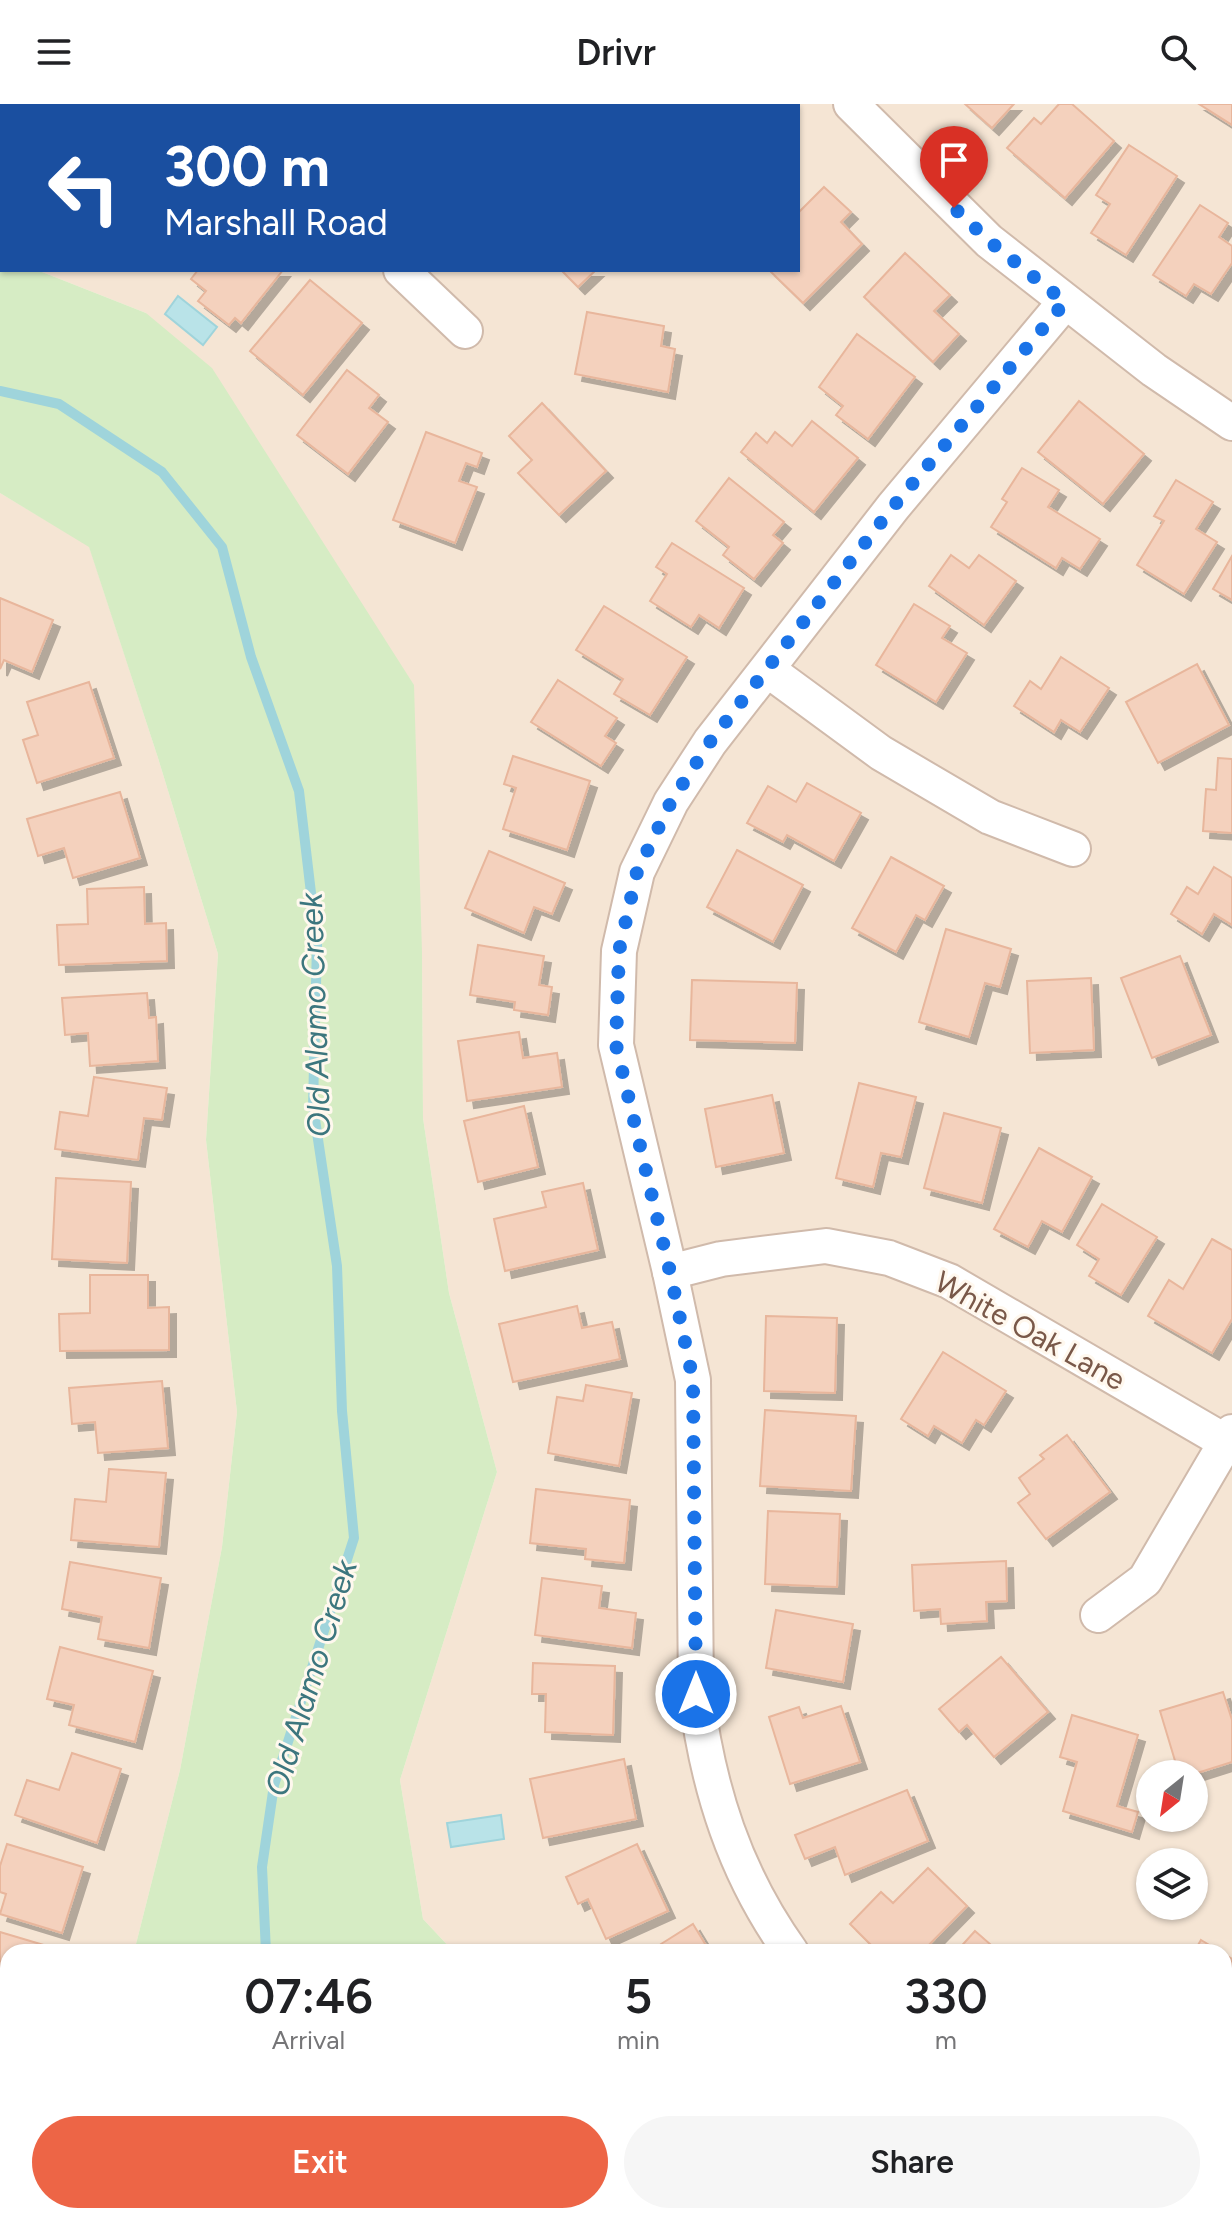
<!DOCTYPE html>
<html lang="en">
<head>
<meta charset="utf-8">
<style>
  body { margin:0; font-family:Figtree,sans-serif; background:#f6f6f6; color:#202124; height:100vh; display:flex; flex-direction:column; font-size:30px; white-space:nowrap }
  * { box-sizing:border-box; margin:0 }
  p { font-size:26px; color:#757577 }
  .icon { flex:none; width:44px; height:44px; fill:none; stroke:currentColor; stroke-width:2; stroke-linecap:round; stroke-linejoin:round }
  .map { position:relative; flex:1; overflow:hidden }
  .side { position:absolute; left:0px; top:1840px; width:1232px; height:280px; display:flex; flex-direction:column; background:#fff; border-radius:24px 24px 0 0; box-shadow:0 2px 6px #0004 }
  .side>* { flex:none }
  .banner { position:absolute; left:0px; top:0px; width:800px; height:168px; box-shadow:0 2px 6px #0004; background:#1a4fa0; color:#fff; overflow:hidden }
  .needle { width:52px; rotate:210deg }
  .controls { position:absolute; left:1136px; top:1656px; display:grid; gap:16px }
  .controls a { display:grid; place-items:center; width:72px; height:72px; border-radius:50%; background:#fff; box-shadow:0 2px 6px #0004; font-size:40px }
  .pin { position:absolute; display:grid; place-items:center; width:68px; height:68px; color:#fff; margin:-82px -34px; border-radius:50% 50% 50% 0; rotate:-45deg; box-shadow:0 0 8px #0007 }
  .pin .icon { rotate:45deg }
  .me { position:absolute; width:88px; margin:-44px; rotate:0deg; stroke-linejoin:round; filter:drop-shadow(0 0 6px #0008) }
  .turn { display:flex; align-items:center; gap:28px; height:168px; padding:0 32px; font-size:36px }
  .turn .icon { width:104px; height:104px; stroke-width:2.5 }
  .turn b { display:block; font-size:56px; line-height:68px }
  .eta { display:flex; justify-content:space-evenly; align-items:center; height:136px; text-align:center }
  .eta b { font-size:48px; font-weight:600; line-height:56px }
  .action { display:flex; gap:16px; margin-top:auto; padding:16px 32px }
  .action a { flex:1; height:92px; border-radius:48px; background:#ed6546; color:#fff; font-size:32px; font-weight:600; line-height:92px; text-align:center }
  .action a+a { background:#f6f6f6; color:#202124 }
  header { display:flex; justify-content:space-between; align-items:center; height:104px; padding:0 32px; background:#fff; font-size:36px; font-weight:600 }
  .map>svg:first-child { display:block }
  .residential { fill:#f5e5d4; fill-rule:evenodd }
  .green { fill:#d6ecc4 }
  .water { fill:#b9e3e8; stroke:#9fd4db; stroke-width:2 }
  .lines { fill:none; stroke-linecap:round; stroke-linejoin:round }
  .stream { stroke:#9fd4db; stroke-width:10 }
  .building { fill:#f4d1bd; stroke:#e8b69c; stroke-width:2; filter:url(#shadow) }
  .minor-casing { stroke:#d0baab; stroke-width:38 }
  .minor { stroke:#fff; stroke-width:34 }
  .route { stroke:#1a73e8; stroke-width:14; stroke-dasharray:0 25.2 }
  .labels { text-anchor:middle; stroke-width:6; stroke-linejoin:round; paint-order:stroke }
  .street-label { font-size:30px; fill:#795849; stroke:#fff8ee }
  .water-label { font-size:32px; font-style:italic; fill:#3c767e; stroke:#fff8ee }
</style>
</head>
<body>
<header><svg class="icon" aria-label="menu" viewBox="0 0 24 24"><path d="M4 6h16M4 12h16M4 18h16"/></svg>Drivr<svg class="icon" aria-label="search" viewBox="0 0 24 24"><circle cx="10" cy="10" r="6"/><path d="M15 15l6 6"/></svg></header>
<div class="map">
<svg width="1232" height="2120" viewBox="0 0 1232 2120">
  <defs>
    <filter id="shadow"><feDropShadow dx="7" dy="7" stdDeviation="0" flood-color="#0004"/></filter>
  </defs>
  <rect width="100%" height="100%" fill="#fdf4e6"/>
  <g class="residential">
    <path d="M 0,0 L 1232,0 L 1232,2120 L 743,2120 L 734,2112 L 1224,2112 L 1224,1848 L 454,1848 L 423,1815 L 400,1676 L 497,1368 L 449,1189 L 423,1014 L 422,848 L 146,209 L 37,166 L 798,166 L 798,2 L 2,2 L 2,152 L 0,152 ZM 1150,1670 L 1194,1670 L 1194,1714 L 1150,1714 ZM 1150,1758 L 1194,1758 L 1194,1802 L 1150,1802 Z"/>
    <polygon points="0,389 89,442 158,654 218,850 206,1036 237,1308 222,1443 180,1666 134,1848 8,1848 8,2112 146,2112 155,2120 0,2120"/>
  </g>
  <g class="green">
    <polygon points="0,152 2,152 2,166 37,166 146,209 212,264 414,581 422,848 423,1014 449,1189 497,1368 400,1676 423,1815 454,1848 134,1848 180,1666 222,1443 237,1308 206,1036 218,850 158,654 89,443 0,389"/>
    <polygon points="397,2112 734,2112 743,2120 410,2120"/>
  </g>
  <g class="water">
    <polygon points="178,192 217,223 203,241 165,210"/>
    <polygon points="501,1711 504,1735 451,1743 447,1719"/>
  </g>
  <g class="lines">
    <g class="stream">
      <polyline points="0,287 59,300 162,368 222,443 251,553 299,687 317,840 313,1002 337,1162 342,1307 354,1434 274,1681 262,1763 266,1848"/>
      <polyline points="574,2112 584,2120"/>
    </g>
  </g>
  <g class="building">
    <polygon points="657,0 745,0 747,2 655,2"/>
    <polygon points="965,0 1014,0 992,24"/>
    <polygon points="1059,0 1072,0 1114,37 1065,94 1007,44 1034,14 1041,20"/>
    <polygon points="1199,0 1232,0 1232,21"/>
    <polygon points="1129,41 1177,72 1126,151 1091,129 1110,100 1096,91"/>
    <polygon points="824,83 851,108 841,118 862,140 803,199 769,166 798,166 798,109"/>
    <polygon points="1200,101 1228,119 1219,133 1232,142 1232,159 1211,190 1194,180 1186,192 1153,171"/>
    <polygon points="905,149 950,191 934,207 959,230 933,258 864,193"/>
    <polygon points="198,166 283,166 241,219 235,214 229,221 198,197 206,187 191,175"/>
    <polygon points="561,166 596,166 578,183"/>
    <polygon points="310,176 362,219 303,291 250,247"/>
    <polygon points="587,208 664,222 661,242 675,245 668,288 575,270"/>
    <polygon points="857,230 915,273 868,335 836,311 843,302 819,283"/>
    <polygon points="347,266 379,291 369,304 388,318 348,370 297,331"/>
    <polygon points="1079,297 1144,350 1103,400 1038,348"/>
    <polygon points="542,299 606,367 559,411 518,369 532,356 509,332"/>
    <polygon points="812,317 858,354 814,408 741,348 756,329 767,339 775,328 792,342"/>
    <polygon points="426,328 482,349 477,363 466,359 459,377 477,383 455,439 393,416"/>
    <polygon points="1022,364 1059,386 1048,403 1100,435 1080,465 1062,454 1056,464 991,423 1007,398 1002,395"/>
    <polygon points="729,374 784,418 773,431 783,439 754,475 723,451 729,443 696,417"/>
    <polygon points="1176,376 1213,398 1196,425 1217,438 1184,490 1137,461 1164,417 1154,412"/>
    <polygon points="672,439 744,484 719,524 699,511 691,523 650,497 667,470 656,463"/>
    <polygon points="951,451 969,464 979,451 1016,477 984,521 929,482"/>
    <polygon points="1232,452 1232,496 1213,485"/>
    <polygon points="0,494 53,516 32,568 4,556 0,565"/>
    <polygon points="914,500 950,522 942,534 967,549 936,598 876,561"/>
    <polygon points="604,502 687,553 650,611 614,590 623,575 576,546"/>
    <polygon points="1061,553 1109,584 1080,628 1061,616 1054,628 1014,602 1030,577 1041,585"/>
    <polygon points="1197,560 1229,621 1158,659 1126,598"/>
    <polygon points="558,576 617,614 605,632 616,639 601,662 531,618"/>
    <polygon points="89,578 114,654 37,679 23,636 38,631 27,598"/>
    <polygon points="513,652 590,677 567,746 503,725 516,684 504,680"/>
    <polygon points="1218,654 1232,655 1232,729 1203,727 1206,685 1216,686"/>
    <polygon points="807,679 861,709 834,757 787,731 783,738 747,719 768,682 796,698"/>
    <polygon points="120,688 140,754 73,774 64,744 38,752 27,715"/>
    <polygon points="737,746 803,781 773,838 707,803"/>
    <polygon points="489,747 565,779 552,810 534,803 524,829 465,804"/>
    <polygon points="891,753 944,782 925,816 916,811 896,848 852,824"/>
    <polygon points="1214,763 1232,774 1232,821 1214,810 1202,830 1171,810 1187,783 1198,790"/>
    <polygon points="144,783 145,820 166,819 167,857 59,861 57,821 88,820 87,785"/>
    <polygon points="946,825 1011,845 1000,883 985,879 969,933 919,918"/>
    <polygon points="478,841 544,852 539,881 552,883 548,911 514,906 515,898 470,891"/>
    <polygon points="1180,852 1211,931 1152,954 1121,874"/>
    <polygon points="1091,874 1094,946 1030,949 1027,877"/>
    <polygon points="692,876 797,879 795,939 690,936"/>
    <polygon points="147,889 149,914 156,913 158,957 90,962 88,929 65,931 62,894"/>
    <polygon points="519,928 523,954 557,949 562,983 467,997 458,937"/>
    <polygon points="94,973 167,984 162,1016 144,1014 138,1056 55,1045 60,1008 88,1012"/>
    <polygon points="859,979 916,993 901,1053 881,1049 873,1083 836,1074"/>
    <polygon points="772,991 784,1049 716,1063 705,1005"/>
    <polygon points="524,1002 538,1063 478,1078 464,1017"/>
    <polygon points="944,1009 1001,1024 982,1099 924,1084"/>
    <polygon points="1039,1044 1092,1073 1062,1128 1042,1117 1028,1143 994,1125"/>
    <polygon points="56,1074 131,1078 127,1159 52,1155"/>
    <polygon points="583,1079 598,1146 505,1167 494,1115 546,1103 542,1088"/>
    <polygon points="1102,1100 1157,1133 1121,1191 1089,1172 1099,1155 1077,1141"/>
    <polygon points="1212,1135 1232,1146 1232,1215 1212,1249 1148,1212 1169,1176 1183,1185"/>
    <polygon points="90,1171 148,1171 148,1204 169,1203 169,1246 60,1247 59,1210 90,1209"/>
    <polygon points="577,1202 582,1224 612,1218 620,1255 513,1278 499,1220"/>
    <polygon points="766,1212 837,1214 835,1289 764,1287"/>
    <polygon points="943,1248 1006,1287 984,1321 976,1316 962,1339 934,1322 928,1332 901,1315"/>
    <polygon points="162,1277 168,1344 98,1349 95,1318 72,1320 69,1284"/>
    <polygon points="586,1281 632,1289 619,1362 548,1349 557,1293 583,1297"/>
    <polygon points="765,1306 856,1312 851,1387 760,1382"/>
    <polygon points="1067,1331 1110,1388 1046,1435 1018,1399 1030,1390 1019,1374 1044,1355 1040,1351"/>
    <polygon points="109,1365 166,1369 159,1443 71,1436 75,1395 106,1398"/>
    <polygon points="536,1385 630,1396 624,1459 585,1455 586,1445 530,1439"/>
    <polygon points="768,1407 840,1410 837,1483 765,1480"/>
    <polygon points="1006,1457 1007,1497 986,1498 987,1517 941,1520 940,1505 914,1507 912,1461"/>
    <polygon points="70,1458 161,1474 149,1544 98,1535 102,1513 62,1505"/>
    <polygon points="542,1474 602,1482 599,1504 636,1509 632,1544 535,1531"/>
    <polygon points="776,1506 853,1520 843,1578 766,1564"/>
    <polygon points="60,1543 153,1567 135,1638 69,1621 74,1601 47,1595"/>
    <polygon points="1001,1553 1048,1608 994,1653 967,1621 959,1628 939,1605"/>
    <polygon points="533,1559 615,1562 613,1631 545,1628 546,1590 532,1590"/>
    <polygon points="1223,1588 1232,1616 1232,1658 1194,1670 1179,1670 1160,1607"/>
    <polygon points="841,1602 860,1658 790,1680 769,1613 799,1603 803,1614"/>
    <polygon points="1072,1611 1138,1631 1117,1702 1138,1708 1132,1728 1063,1707 1077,1658 1060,1653"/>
    <polygon points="72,1649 121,1665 97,1739 15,1711 27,1676 59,1686"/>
    <polygon points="624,1655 636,1715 543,1734 530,1675"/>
    <polygon points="907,1686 928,1737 845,1771 835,1743 805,1755 795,1731"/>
    <polygon points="7,1740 83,1763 62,1829 0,1810 6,1790 0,1788 0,1762"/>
    <polygon points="637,1740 668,1807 606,1835 588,1795 578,1800 566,1773"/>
    <polygon points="928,1764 967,1802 922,1848 878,1848 850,1820 881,1788 893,1799"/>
    <polygon points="693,1820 710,1848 665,1848 661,1840"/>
    <polygon points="975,1827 998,1847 956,1848"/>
    <polygon points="0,1828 57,1845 56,1848 8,1848 8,1904 0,1902"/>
    <polygon points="1201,1836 1221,1848 1194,1848"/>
    <polygon points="1224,1850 1232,1855 1232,1927 1229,1933 1224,1930"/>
    <polygon points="0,1928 8,1931 8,2010 0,2007"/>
    <polygon points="1224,1975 1232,1980 1232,2001 1224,2014"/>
    <polygon points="910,2112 975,2112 970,2120 905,2120"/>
  </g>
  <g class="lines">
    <g class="minor-casing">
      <g id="minor">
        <polyline points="217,0 219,2"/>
        <polyline points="851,0 989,137 1154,266 1232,319"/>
        <polyline points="401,166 465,227"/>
        <polyline points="768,566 881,649 990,713 1073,745"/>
        <polyline points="670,1168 721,1155 826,1142 889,1154 949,1177 1226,1338 1232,1328"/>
        <polyline points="1098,1511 1145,1476 1226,1338"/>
        <path d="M 791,1848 C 735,1770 708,1685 696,1590 L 693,1276 L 670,1168 L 616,941 L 619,847 L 637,768 L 671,698 L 710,638 L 893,403 L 1065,198"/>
        <polyline points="0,2090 8,2093"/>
        <polyline points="50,2112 68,2120"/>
        <polyline points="1149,2112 1167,2120"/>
        <polyline points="101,2120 112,2112"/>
      </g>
    </g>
    <use href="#minor" class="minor"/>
  </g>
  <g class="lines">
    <polyline class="route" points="696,1590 693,1276 670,1168 616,941 619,847 637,768 671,698 710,638 893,403 1065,198 989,137 954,104"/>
  </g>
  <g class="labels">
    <g class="street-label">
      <text transform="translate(1030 1227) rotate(29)" y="10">White Oak Lane</text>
    </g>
    <g class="water-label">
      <text transform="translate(315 911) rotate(-92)" y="11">Old Alamo Creek</text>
      <text transform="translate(311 1574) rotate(-73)" y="11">Old Alamo Creek</text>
    </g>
  </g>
</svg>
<div class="controls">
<a><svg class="needle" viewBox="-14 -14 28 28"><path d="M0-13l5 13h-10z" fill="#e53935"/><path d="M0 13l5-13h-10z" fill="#757577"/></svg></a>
<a><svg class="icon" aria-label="layers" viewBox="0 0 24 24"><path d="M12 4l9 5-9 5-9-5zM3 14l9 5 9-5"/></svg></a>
</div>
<div class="pin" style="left:954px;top:104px;background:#d93025"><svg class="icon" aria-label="arrive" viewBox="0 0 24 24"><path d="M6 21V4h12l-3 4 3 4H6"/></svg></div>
<svg class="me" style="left:696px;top:1590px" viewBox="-20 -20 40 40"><circle r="17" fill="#1a73e8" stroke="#fff" stroke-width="3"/><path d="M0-11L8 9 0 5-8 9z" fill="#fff"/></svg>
<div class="banner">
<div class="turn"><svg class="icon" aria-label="left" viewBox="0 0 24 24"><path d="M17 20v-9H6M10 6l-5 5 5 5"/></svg><div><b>300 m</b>Marshall Road</div></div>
</div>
<section class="side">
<div class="eta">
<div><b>07:46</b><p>Arrival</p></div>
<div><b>5</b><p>min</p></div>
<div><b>330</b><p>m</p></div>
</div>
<div class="action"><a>Exit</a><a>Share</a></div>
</section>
</div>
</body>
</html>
